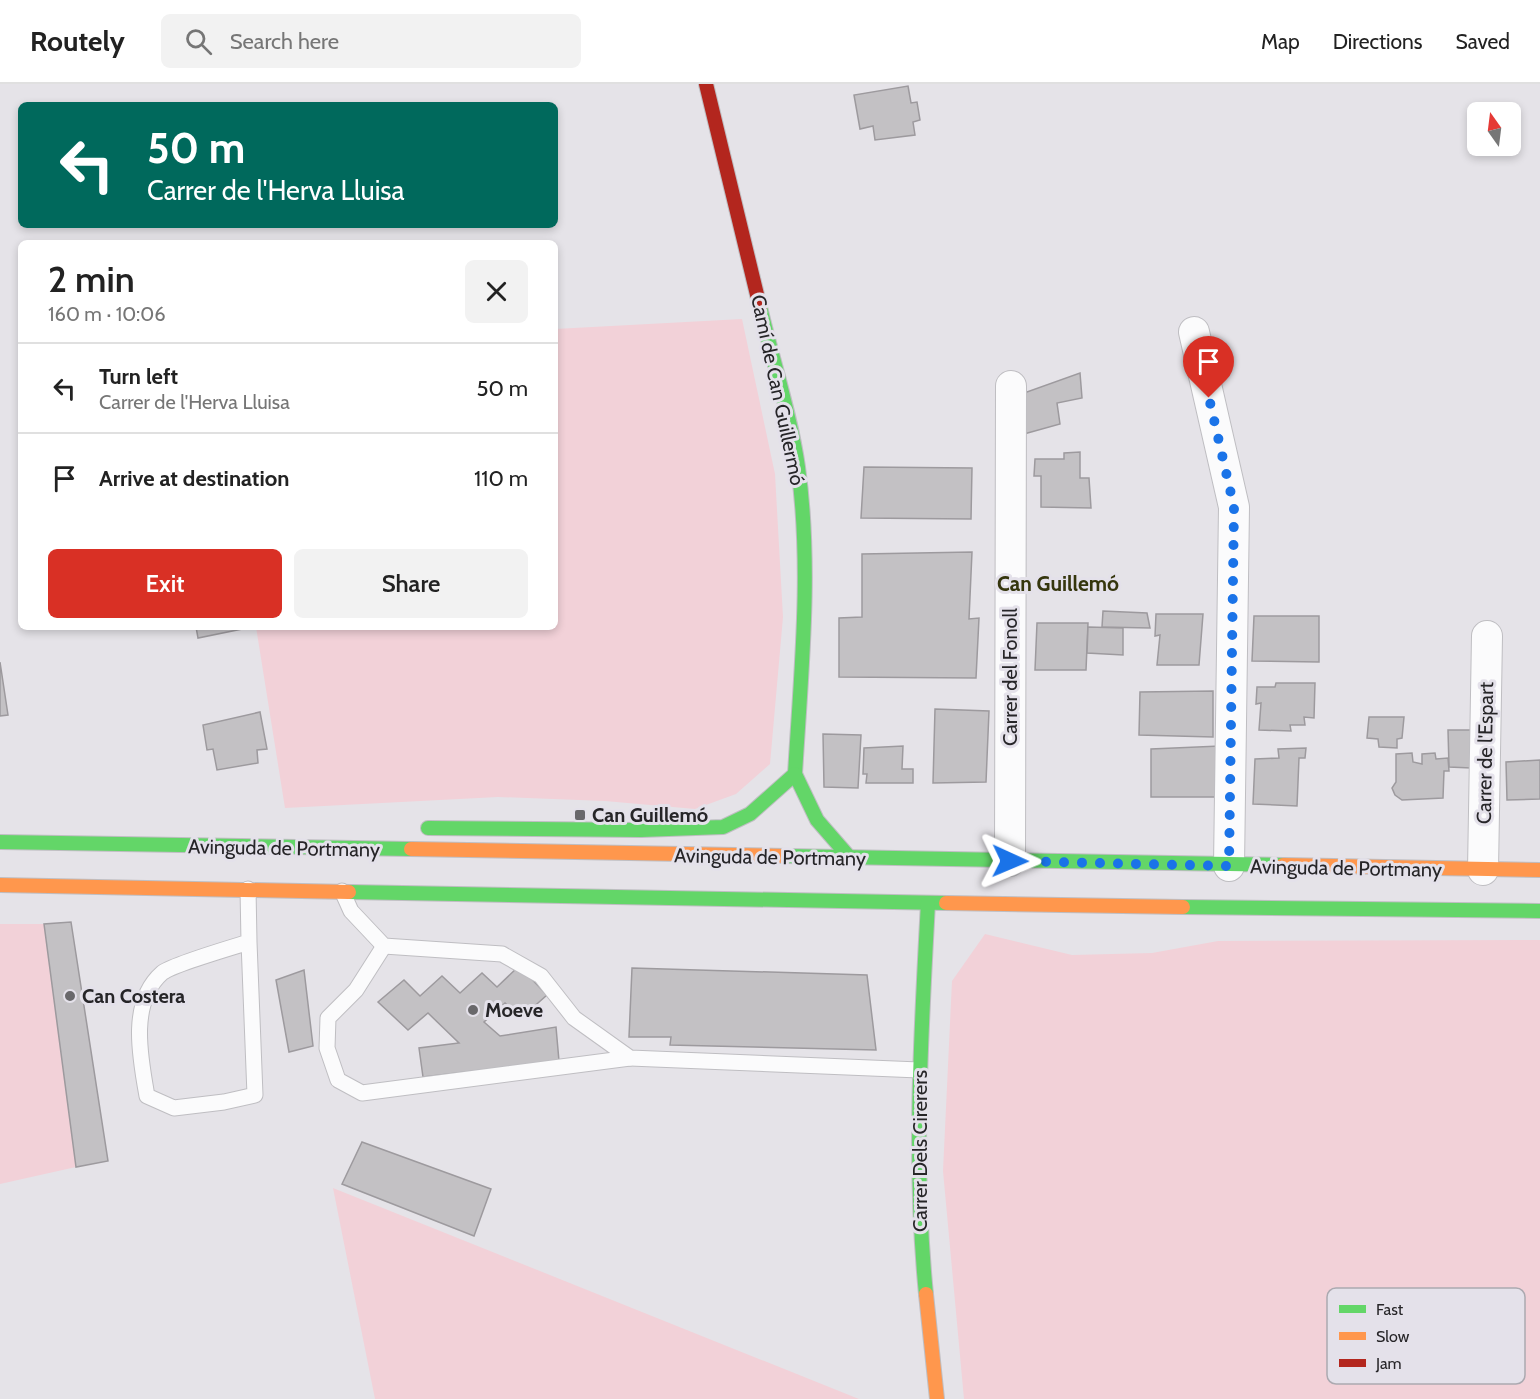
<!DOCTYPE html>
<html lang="en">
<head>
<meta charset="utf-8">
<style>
  body { margin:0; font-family:Cabin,sans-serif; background:#f2f2f2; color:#222; height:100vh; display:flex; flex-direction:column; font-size:22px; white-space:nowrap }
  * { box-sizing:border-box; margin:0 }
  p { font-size:20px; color:#767676 }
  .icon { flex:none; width:33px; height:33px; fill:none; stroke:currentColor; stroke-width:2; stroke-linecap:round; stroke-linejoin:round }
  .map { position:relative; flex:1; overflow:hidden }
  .sheet { position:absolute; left:18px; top:156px; width:540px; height:390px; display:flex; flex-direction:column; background:#fff; border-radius:9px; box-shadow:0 3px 9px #0003 }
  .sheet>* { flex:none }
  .hud { position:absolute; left:18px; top:18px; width:540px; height:126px; border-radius:9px; box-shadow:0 3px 9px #0003; background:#00695c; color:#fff; overflow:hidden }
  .needle { width:39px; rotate:346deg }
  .buttons { position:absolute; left:1467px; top:18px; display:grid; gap:12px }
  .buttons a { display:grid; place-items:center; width:54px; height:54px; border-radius:9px; background:#fff; box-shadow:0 3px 9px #0003; font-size:30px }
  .pin { position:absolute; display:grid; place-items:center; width:51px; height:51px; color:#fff; margin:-62px -26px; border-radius:50% 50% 50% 0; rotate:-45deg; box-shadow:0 0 6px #0007 }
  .pin .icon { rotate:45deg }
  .me { position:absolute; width:66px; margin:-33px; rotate:91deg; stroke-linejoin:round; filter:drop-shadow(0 0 4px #0008) }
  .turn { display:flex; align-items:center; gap:21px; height:126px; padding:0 30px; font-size:27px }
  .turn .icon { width:78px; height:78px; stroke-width:2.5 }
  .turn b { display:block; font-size:42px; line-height:51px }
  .round { display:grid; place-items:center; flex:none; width:63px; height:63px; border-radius:9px; background:#f2f2f2 }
  .summary { display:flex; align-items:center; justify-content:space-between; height:102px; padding:0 30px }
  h1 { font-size:36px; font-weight:600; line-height:45px }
  .action { display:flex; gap:12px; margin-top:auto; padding:12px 30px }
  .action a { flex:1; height:69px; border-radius:9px; background:#d93025; color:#fff; font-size:24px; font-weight:600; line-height:69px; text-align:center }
  .action a+a { background:#f2f2f2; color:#222 }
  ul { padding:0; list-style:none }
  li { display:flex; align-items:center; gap:18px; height:90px; padding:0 30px; border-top:2px solid #e0e0e0 }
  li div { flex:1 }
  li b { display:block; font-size:22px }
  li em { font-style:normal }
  header { display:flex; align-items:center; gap:36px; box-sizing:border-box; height:84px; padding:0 30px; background:#fff; border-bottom:2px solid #e0e0e0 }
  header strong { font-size:28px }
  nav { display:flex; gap:33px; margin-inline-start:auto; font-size:21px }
  .search { width:420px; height:54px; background:#f2f2f2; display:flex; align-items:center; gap:15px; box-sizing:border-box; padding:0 21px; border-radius:9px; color:#767676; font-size:22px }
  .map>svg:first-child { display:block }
  .green { fill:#f2d1d8 }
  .building { fill:#c3c1c4; stroke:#9d9a9e; stroke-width:1.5 }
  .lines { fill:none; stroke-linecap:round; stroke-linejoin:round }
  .lane-casing { stroke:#bfbec2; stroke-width:17 }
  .street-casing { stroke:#bfbec2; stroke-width:32 }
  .fast-casing { stroke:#bfbec2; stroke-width:16 }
  .slow-casing { stroke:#bfbec2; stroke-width:16 }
  .jam-casing { stroke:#bfbec2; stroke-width:16 }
  .lane { stroke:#fbfbfc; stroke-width:15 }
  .street { stroke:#fbfbfc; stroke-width:30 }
  .fast { stroke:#63d668; stroke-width:14 }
  .slow { stroke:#ff974d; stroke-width:14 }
  .jam { stroke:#b3261e; stroke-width:14 }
  .route { stroke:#1a73e8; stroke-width:10; stroke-dasharray:0 18 }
  .poi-dot { fill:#69686b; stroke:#e4e1ea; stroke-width:2 }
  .labels { text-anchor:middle; stroke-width:6; stroke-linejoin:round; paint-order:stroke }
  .street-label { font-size:20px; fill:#262528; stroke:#e4e1ea }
  .poi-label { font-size:20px; font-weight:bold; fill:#262528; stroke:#e4e1ea; text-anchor:start }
  .neighbourhood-label { font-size:21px; font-weight:bold; fill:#35360d; stroke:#e4e1ea }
  .key { fill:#e4e1ea; stroke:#aba9b0; stroke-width:1.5 }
  .key-label { font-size:16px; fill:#262528 }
</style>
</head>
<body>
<header>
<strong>Routely</strong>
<div class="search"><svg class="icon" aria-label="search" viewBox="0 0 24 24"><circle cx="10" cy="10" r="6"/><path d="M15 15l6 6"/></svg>Search here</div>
<nav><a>Map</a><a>Directions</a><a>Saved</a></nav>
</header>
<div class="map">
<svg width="1540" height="1315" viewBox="0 0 1540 1315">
  <rect width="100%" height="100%" fill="#e5e3e8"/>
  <g class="green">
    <polygon points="742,235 775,390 783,533 770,680 736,710 695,725 605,717 498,713 285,724 256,543 555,543 555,245"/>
    <polygon points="0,840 44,840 76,1083 0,1100"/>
    <polygon points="985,850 1072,871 1152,869 1218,857 1540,856 1540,1315 964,1315 943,1087 952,897"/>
    <polygon points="333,1104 859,1315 375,1315"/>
  </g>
  <g class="building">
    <polygon points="908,2 911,19 917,18 920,36 913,38 915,51 875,56 873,42 860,45 854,11"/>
    <polygon points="1080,289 1082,314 1057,319 1060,340 1024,350 1024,309"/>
    <polygon points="1080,368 1080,394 1089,394 1091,424 1041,423 1041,392 1034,392 1035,375 1064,375 1064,369"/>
    <polygon points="864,383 972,384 971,435 861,434"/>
    <polygon points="972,468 969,535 979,534 976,594 839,593 839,534 862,533 862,470"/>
    <polygon points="1103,527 1147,529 1150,544 1102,543"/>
    <polygon points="1156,530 1203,530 1199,581 1157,581 1160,551 1155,552"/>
    <polygon points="1254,532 1319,532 1319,578 1252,577"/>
    <polygon points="1037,539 1088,539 1086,586 1035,586"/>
    <polygon points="196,543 246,543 247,544 198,554"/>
    <polygon points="1088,543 1123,544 1123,571 1087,569"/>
    <polygon points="0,578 8,631 0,632"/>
    <polygon points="1276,599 1315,599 1314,634 1304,633 1305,641 1290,641 1291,647 1259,646 1261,619 1256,620 1257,603 1275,603"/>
    <polygon points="1213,607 1213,653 1139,651 1140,608"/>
    <polygon points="935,625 989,627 986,698 933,699"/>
    <polygon points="260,628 267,665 257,666 258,679 217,686 213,665 207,666 203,641"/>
    <polygon points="1369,633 1404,633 1402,654 1397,655 1397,664 1379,663 1378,655 1367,654"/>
    <polygon points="1448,646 1473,646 1471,684 1449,683"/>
    <polygon points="823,650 861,651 858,704 824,703"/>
    <polygon points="903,662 902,685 913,685 913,699 866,699 867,690 863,690 864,664"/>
    <polygon points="1220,662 1217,713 1151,713 1151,665"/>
    <polygon points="1306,664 1305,674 1299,674 1297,722 1253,720 1255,675 1279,674 1278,665"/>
    <polygon points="1412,669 1413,678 1422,680 1422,670 1435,669 1436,675 1448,674 1449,687 1444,687 1443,714 1402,716 1395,711 1392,704 1396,698 1396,670"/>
    <polygon points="1540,676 1540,715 1507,716 1506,678"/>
    <polygon points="71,838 108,1077 76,1083 44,840"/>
    <polygon points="519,882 547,911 521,934 505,919 484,938 500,952 556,943 559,977 423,993 419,964 459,959 428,929 408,946 378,918 404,896 420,912 442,892 460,909 482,889 497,903"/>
    <polygon points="632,884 867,891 876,966 670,961 671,953 629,953"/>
    <polygon points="304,886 313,962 289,968 276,896"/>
    <polygon points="362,1058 491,1105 474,1152 342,1100"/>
  </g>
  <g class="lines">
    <g class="lane-casing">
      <g id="lane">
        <path d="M 248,805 L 249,858 C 233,863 171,881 162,889 C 129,918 140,973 147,1012 L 174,1024 L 224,1018 L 255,1011 L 249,858"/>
        <polyline points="342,807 351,827 384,862 502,870 541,892 574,934 630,974 919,986"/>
        <polyline points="384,862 356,906 328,934 327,964 338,996 362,1009 630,974"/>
      </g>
    </g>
    <g class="street-casing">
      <g id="street">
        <polyline points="1194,248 1234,423 1229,782"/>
        <polyline points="1010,777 1011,302"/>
        <polyline points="1483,786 1487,552"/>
      </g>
    </g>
    <g class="fast-casing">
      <g id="fast">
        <path d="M 760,223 C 772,274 791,333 798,383 C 812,484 801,589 795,690"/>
        <polyline points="428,744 641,746 723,743 750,730 795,690 817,736 850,774"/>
        <polyline points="0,758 411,765"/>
        <polyline points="786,772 1283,781"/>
        <polyline points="349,808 946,819"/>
        <polyline points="1183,823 1540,827"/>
        <path d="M 926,1210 C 913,1080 921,949 928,819"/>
      </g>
    </g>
    <g class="slow-casing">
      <g id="slow">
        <polyline points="411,765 786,772"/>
        <polyline points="1283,781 1540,786"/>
        <polyline points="0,801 349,808"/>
        <polyline points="946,819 1183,823"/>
        <polyline points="926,1210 937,1315"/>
      </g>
    </g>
    <g class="jam-casing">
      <polyline id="jam" points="706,0 760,223"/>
    </g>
    <use href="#lane" class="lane"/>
    <use href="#street" class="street"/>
    <use href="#fast" class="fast"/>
    <use href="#slow" class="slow"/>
    <use href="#jam" class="jam"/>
  </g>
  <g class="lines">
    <polyline class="route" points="1010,777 1229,782 1234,423 1209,314"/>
  </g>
  <g class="poi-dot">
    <rect x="574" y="725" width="12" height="12" rx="3"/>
    <circle cx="70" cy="912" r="6"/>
    <circle cx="473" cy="926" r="6"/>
  </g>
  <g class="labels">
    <g class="street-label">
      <text transform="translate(778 306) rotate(78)" y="7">Camí de Can Guillermó</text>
      <text transform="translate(1010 593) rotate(-90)" y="7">Carrer del Fonoll</text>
      <text transform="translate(1485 669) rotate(-89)" y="7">Carrer de l'Espart</text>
      <text transform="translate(284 764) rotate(1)" y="7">Avinguda de Portmany</text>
      <text transform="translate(770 773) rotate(1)" y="7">Avinguda de Portmany</text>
      <text transform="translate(1346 784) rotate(1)" y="7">Avinguda de Portmany</text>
      <text transform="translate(920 1067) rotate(-90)" y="7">Carrer Dels Cirerers</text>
    </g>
    <g class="poi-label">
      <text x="592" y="738">Can Guillemó</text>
      <text x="82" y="919">Can Costera</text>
      <text x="485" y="933">Moeve</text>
    </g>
    <g class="neighbourhood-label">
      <text x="1058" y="507">Can Guillemó</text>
    </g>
  </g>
  <rect x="1327" y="1204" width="198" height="96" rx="9" class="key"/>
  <rect x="1339" y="1221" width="27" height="8" fill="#63d668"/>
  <rect x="1339" y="1248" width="27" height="8" fill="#ff974d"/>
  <rect x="1339" y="1275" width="27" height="8" fill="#b3261e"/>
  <g class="key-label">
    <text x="1376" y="1231">Fast</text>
    <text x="1376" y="1258">Slow</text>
    <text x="1376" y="1285">Jam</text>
  </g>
</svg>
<div class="buttons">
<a><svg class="needle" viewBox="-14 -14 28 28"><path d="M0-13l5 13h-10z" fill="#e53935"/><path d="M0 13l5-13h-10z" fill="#767676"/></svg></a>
</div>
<div class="pin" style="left:1209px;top:314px;background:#d93025"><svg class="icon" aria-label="arrive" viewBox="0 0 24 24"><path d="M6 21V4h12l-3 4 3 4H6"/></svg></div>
<svg class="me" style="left:1010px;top:777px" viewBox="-20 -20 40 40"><path d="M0-17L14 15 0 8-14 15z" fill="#1a73e8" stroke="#fff" stroke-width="4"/></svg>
<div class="hud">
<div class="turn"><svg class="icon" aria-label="left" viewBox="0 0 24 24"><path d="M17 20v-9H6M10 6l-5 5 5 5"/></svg><div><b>50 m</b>Carrer de l'Herva Lluisa</div></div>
</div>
<section class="sheet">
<div class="summary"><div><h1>2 min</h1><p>160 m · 10:06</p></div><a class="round"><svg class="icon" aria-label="close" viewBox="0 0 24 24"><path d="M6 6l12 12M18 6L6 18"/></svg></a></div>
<ul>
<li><svg class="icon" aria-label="left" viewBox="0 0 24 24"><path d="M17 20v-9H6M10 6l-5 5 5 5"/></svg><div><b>Turn left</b><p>Carrer de l'Herva Lluisa</p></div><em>50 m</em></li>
<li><svg class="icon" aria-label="arrive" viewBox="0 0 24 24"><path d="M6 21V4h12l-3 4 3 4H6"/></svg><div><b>Arrive at destination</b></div><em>110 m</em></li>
</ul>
<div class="action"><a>Exit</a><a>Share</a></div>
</section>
</div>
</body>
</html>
